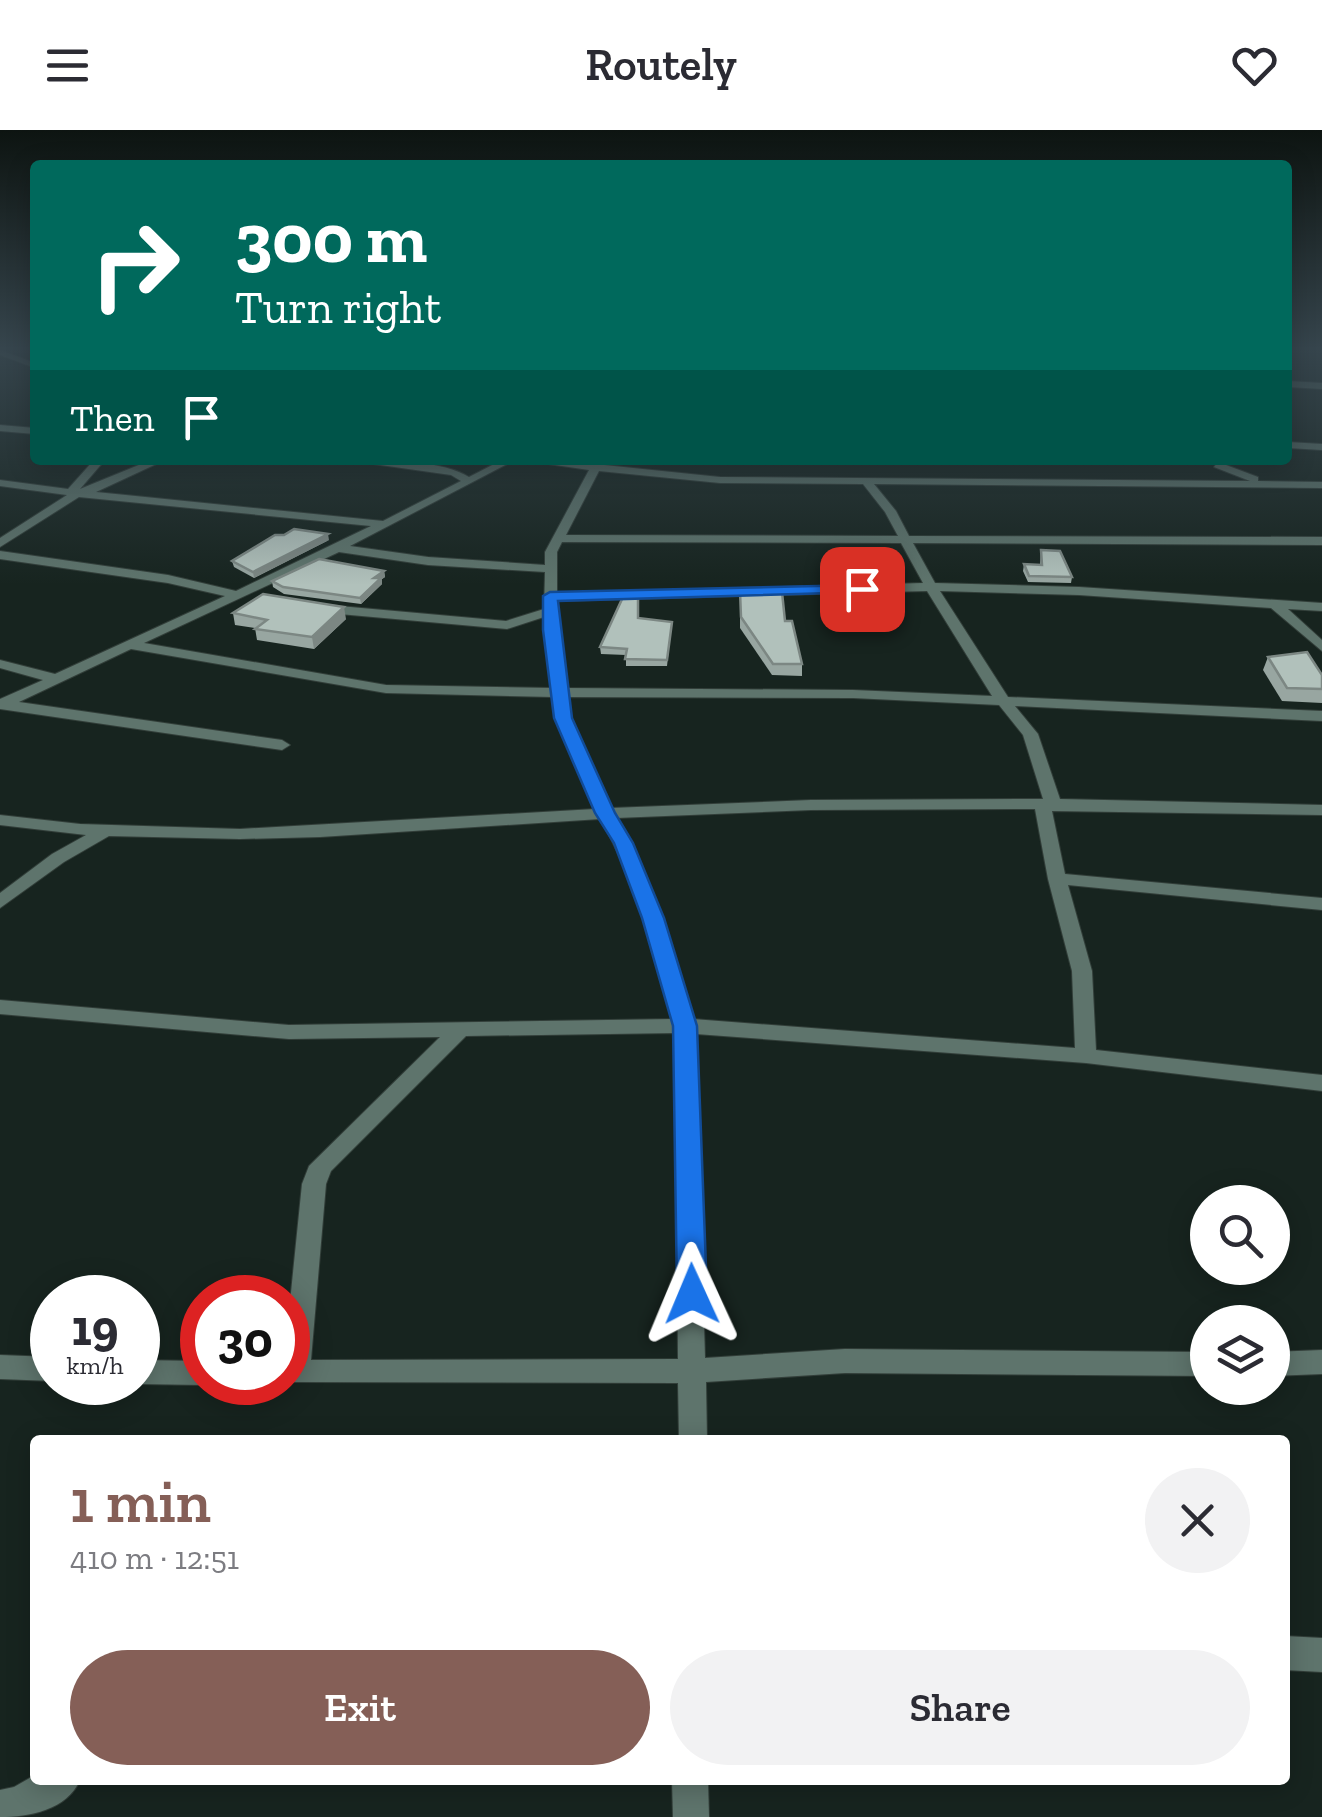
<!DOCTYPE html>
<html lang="en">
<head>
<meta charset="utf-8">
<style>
  body { margin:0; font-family:"Zilla Slab",serif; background:#f2f2f3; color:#2b2b33; height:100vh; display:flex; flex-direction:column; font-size:38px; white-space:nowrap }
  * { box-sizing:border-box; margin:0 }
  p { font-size:32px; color:#7c7c81 }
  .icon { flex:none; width:55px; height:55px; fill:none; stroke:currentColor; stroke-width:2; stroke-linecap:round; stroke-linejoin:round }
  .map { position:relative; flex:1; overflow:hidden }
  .details { position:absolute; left:30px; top:1305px; width:1260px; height:350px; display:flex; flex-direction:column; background:#fff; border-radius:10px; box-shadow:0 5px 25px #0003 }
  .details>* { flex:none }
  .hud { position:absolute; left:30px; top:30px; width:1262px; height:305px; border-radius:10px; box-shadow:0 5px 25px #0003; background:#00695c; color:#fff; overflow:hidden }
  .controls { position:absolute; left:1190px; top:1055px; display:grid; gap:20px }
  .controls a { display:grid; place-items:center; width:100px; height:100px; border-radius:50%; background:#fff; box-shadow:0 5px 25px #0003; font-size:50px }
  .speed { position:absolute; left:30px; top:1145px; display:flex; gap:20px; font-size:50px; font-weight:700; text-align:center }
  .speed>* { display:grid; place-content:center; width:130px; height:130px; border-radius:50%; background:#fff; box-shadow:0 5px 25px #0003; line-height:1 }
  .speed small { font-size:25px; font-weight:400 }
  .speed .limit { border:15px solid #d22; background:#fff; color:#111 }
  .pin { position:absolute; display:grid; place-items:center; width:85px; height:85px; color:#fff; margin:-42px; border-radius:20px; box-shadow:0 5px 15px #0006 }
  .me { position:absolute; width:110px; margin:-55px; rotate:359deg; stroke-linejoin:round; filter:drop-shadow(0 0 8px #0008) }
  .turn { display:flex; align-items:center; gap:35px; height:210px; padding:0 40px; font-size:45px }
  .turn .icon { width:130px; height:130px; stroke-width:2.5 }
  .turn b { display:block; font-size:70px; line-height:85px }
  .then { display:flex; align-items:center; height:95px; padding:0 40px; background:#0003; gap:20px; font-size:38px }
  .round { display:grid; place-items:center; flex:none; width:105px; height:105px; border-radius:52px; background:#f2f2f3 }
  .summary { display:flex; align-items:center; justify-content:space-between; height:170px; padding:0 40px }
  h1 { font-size:60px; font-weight:600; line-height:75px; color:#855f57 }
  .button { display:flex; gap:20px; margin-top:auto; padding:20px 40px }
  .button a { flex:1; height:115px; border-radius:60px; background:#855f57; color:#fff; font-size:40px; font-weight:600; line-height:115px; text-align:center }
  .button a+a { background:#f2f2f3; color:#2b2b33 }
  header { display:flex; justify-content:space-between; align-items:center; height:130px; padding:0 40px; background:#fff; font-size:45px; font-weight:600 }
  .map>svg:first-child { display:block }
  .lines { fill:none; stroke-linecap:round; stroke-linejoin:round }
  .street-casing { stroke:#323e39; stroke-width:2 }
  .street { fill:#5e746c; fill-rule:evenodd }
  .wall { fill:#98a6a1 }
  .shaded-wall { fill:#7c8783 }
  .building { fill:#b1c1bb; stroke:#7c8783; stroke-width:2.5 }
  .route { fill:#1a73e8; stroke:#114b97; stroke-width:2.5 }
</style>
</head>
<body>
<header><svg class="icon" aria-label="menu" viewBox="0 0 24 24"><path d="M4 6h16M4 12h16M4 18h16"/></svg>Routely<svg class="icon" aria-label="heart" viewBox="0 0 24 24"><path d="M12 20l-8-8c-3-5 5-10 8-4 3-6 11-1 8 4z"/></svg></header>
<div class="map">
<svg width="1322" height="1687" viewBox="0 0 1322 1687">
  <rect width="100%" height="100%" fill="#17241f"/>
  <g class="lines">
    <g class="street-casing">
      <g id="street">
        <polygon points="0,220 35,233 35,238 0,225"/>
        <polygon points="1288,251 1322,253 1322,259 1288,257"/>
        <polygon points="0,295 35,298 35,304 0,301"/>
        <polygon points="1288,312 1322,314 1322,320 1288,318"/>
        <path d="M 94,330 L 105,330 L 80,359 L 151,330 L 165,330 L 96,362 L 383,391 L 461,351 L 451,345 L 345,330 C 379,330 441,329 469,347 L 502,330 L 515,330 L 350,416 L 428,427 L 545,435 L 545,422 L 589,340 L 521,330 L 556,330 L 720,347 L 1250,351 L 1214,337 L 1218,332 L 1258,347 L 1258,351 L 1322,352 L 1322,358 L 874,354 L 896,381 L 909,406 L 1322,407 L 1322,415 L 913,413 L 935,453 L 1079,457 L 1322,473 L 1322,481 L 1288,479 L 1322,510 L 1322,521 L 1271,478 L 1079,465 L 940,461 L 1008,567 L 1322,581 L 1322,591 L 1015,576 L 1038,604 L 1060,669 L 1322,675 L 1322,685 L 1052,681 L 1065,744 L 1322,768 L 1322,780 L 1068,755 L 1092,841 L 1096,920 L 1322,945 L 1322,961 L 1086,933 L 696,904 L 705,1228 L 845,1219 L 1208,1222 L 1208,1246 L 845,1243 L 706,1252 L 707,1310 L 679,1310 L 678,1253 L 283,1252 L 288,1252 L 288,1192 L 302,1054 L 309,1036 L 440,907 L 289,909 L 0,884 L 0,870 L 289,895 L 673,889 C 653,821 636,750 600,689 L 320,707 L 240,709 L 109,706 L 64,732 L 0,778 L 0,763 L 52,724 L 86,705 L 0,695 L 0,685 L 80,694 L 240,699 L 595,679 L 555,588 L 553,567 L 386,563 L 131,519 L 19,572 L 282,610 L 290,615 L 282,620 L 0,579 L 0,569 L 43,550 L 0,538 L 0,530 L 55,544 L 225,466 L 168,453 L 0,429 L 0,421 L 168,445 L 236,461 L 371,396 L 79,367 L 0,417 L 0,408 L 67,365 L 0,356 L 0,350 L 68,359 ZM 599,341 L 720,353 L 863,354 L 885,382 L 898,406 L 566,405 ZM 562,412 L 901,413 L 923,453 L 557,463 L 557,422 ZM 339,422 L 428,435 L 545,442 L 544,479 L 506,491 L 317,474 L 311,478 L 317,482 L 507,499 L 544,487 L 552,558 L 386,555 L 144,513 ZM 927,461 L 992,566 L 853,560 L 566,558 L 558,500 L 557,471 ZM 567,567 L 853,568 L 999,575 L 1023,605 L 1043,669 L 811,670 L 611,678 L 571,588 ZM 1035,679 L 1048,749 L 1072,841 L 1075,918 L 693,889 C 672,821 654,749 616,688 L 811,680 ZM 675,903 L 678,1229 L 311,1230 L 326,1054 L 331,1041 L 466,906 Z"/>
        <polygon points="1322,1220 1322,1244 1272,1246 1272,1222"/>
        <polygon points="0,1225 52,1227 52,1251 0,1249"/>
        <polygon points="138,1230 202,1231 202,1252 210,1252 202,1255 138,1254 133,1252 138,1252"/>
        <polygon points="1285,1506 1322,1508 1322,1542 1285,1540"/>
        <path d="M 35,1645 L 35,1650 L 80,1650 C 67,1680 29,1687 0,1687 L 0,1660 L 14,1657 Z"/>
        <polygon points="672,1650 708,1650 709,1687 673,1687"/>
      </g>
    </g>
    <use href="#street" class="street"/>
  </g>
  <g class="wall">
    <polygon points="329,410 254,448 234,437 232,431"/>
    <polygon points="1041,420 1072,447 1071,453 1028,452 1023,441 1024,434 1040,435"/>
    <polygon points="384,441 385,447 382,449 382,454 361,474 284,464 273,457 272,451"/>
    <polygon points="740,461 802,534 802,546 772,545 740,498"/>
    <polygon points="233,483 346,489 314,519 257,510 255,498 235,495"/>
    <polygon points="638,488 672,492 667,536 626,536 626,525 601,524 600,517"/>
    <polygon points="1268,527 1322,545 1322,573 1282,571 1263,540"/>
  </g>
  <g class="shaded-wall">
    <polygon points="328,404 329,410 254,448 253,442"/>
    <polygon points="384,441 385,447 382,449 382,454 361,474 360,468 374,448"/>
    <polygon points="344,477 346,489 314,519 312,507"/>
  </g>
  <g class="building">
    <polygon points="294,399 328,404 253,442 232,431 275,405 284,405"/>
    <polygon points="1041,420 1060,421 1072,447 1029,446 1024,434 1042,435"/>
    <polygon points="319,429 384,441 374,448 381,448 360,468 283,457 272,451"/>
    <polygon points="740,461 782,462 785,491 792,491 802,534 773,534 741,487"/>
    <polygon points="263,464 344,477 312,507 255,499 267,490 233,483"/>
    <polygon points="638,466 638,488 672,492 667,530 625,529 627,519 600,517 623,467"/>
    <polygon points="1307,522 1322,545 1322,559 1287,558 1268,527"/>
  </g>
  <linearGradient id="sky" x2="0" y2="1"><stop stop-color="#0d1411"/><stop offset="0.48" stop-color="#36454d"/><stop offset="1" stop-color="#36454d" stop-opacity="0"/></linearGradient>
  <rect width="1322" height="455" fill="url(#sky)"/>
  <polygon class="route" points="862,455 867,456 867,462 558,471 572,588 615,683 633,713 664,788 697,896 707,1164 703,1173 692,1177 682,1173 677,1164 673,896 642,788 614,713 595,683 554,588 543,500 543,466 550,462"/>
</svg>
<div class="controls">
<a><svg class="icon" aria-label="search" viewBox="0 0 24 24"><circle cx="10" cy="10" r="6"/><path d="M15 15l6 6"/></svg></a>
<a><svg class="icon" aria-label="layers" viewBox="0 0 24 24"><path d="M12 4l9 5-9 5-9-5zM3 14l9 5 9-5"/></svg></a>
</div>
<div class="speed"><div>19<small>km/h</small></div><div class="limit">30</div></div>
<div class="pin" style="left:862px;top:459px;background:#d93025"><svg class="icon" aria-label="arrive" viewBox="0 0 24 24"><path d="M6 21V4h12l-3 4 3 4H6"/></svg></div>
<svg class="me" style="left:692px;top:1164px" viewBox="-20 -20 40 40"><path d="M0-17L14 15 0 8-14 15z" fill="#1a73e8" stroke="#fff" stroke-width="4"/></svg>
<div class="hud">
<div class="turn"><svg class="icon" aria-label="right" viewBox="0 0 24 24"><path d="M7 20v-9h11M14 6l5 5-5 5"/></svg><div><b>300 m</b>Turn right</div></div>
<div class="then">Then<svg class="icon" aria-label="arrive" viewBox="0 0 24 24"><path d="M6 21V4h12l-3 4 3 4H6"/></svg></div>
</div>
<section class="details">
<div class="summary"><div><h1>1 min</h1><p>410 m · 12:51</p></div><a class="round"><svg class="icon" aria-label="close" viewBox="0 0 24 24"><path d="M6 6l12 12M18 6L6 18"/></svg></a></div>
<div class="button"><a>Exit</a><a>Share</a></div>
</section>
</div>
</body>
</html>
